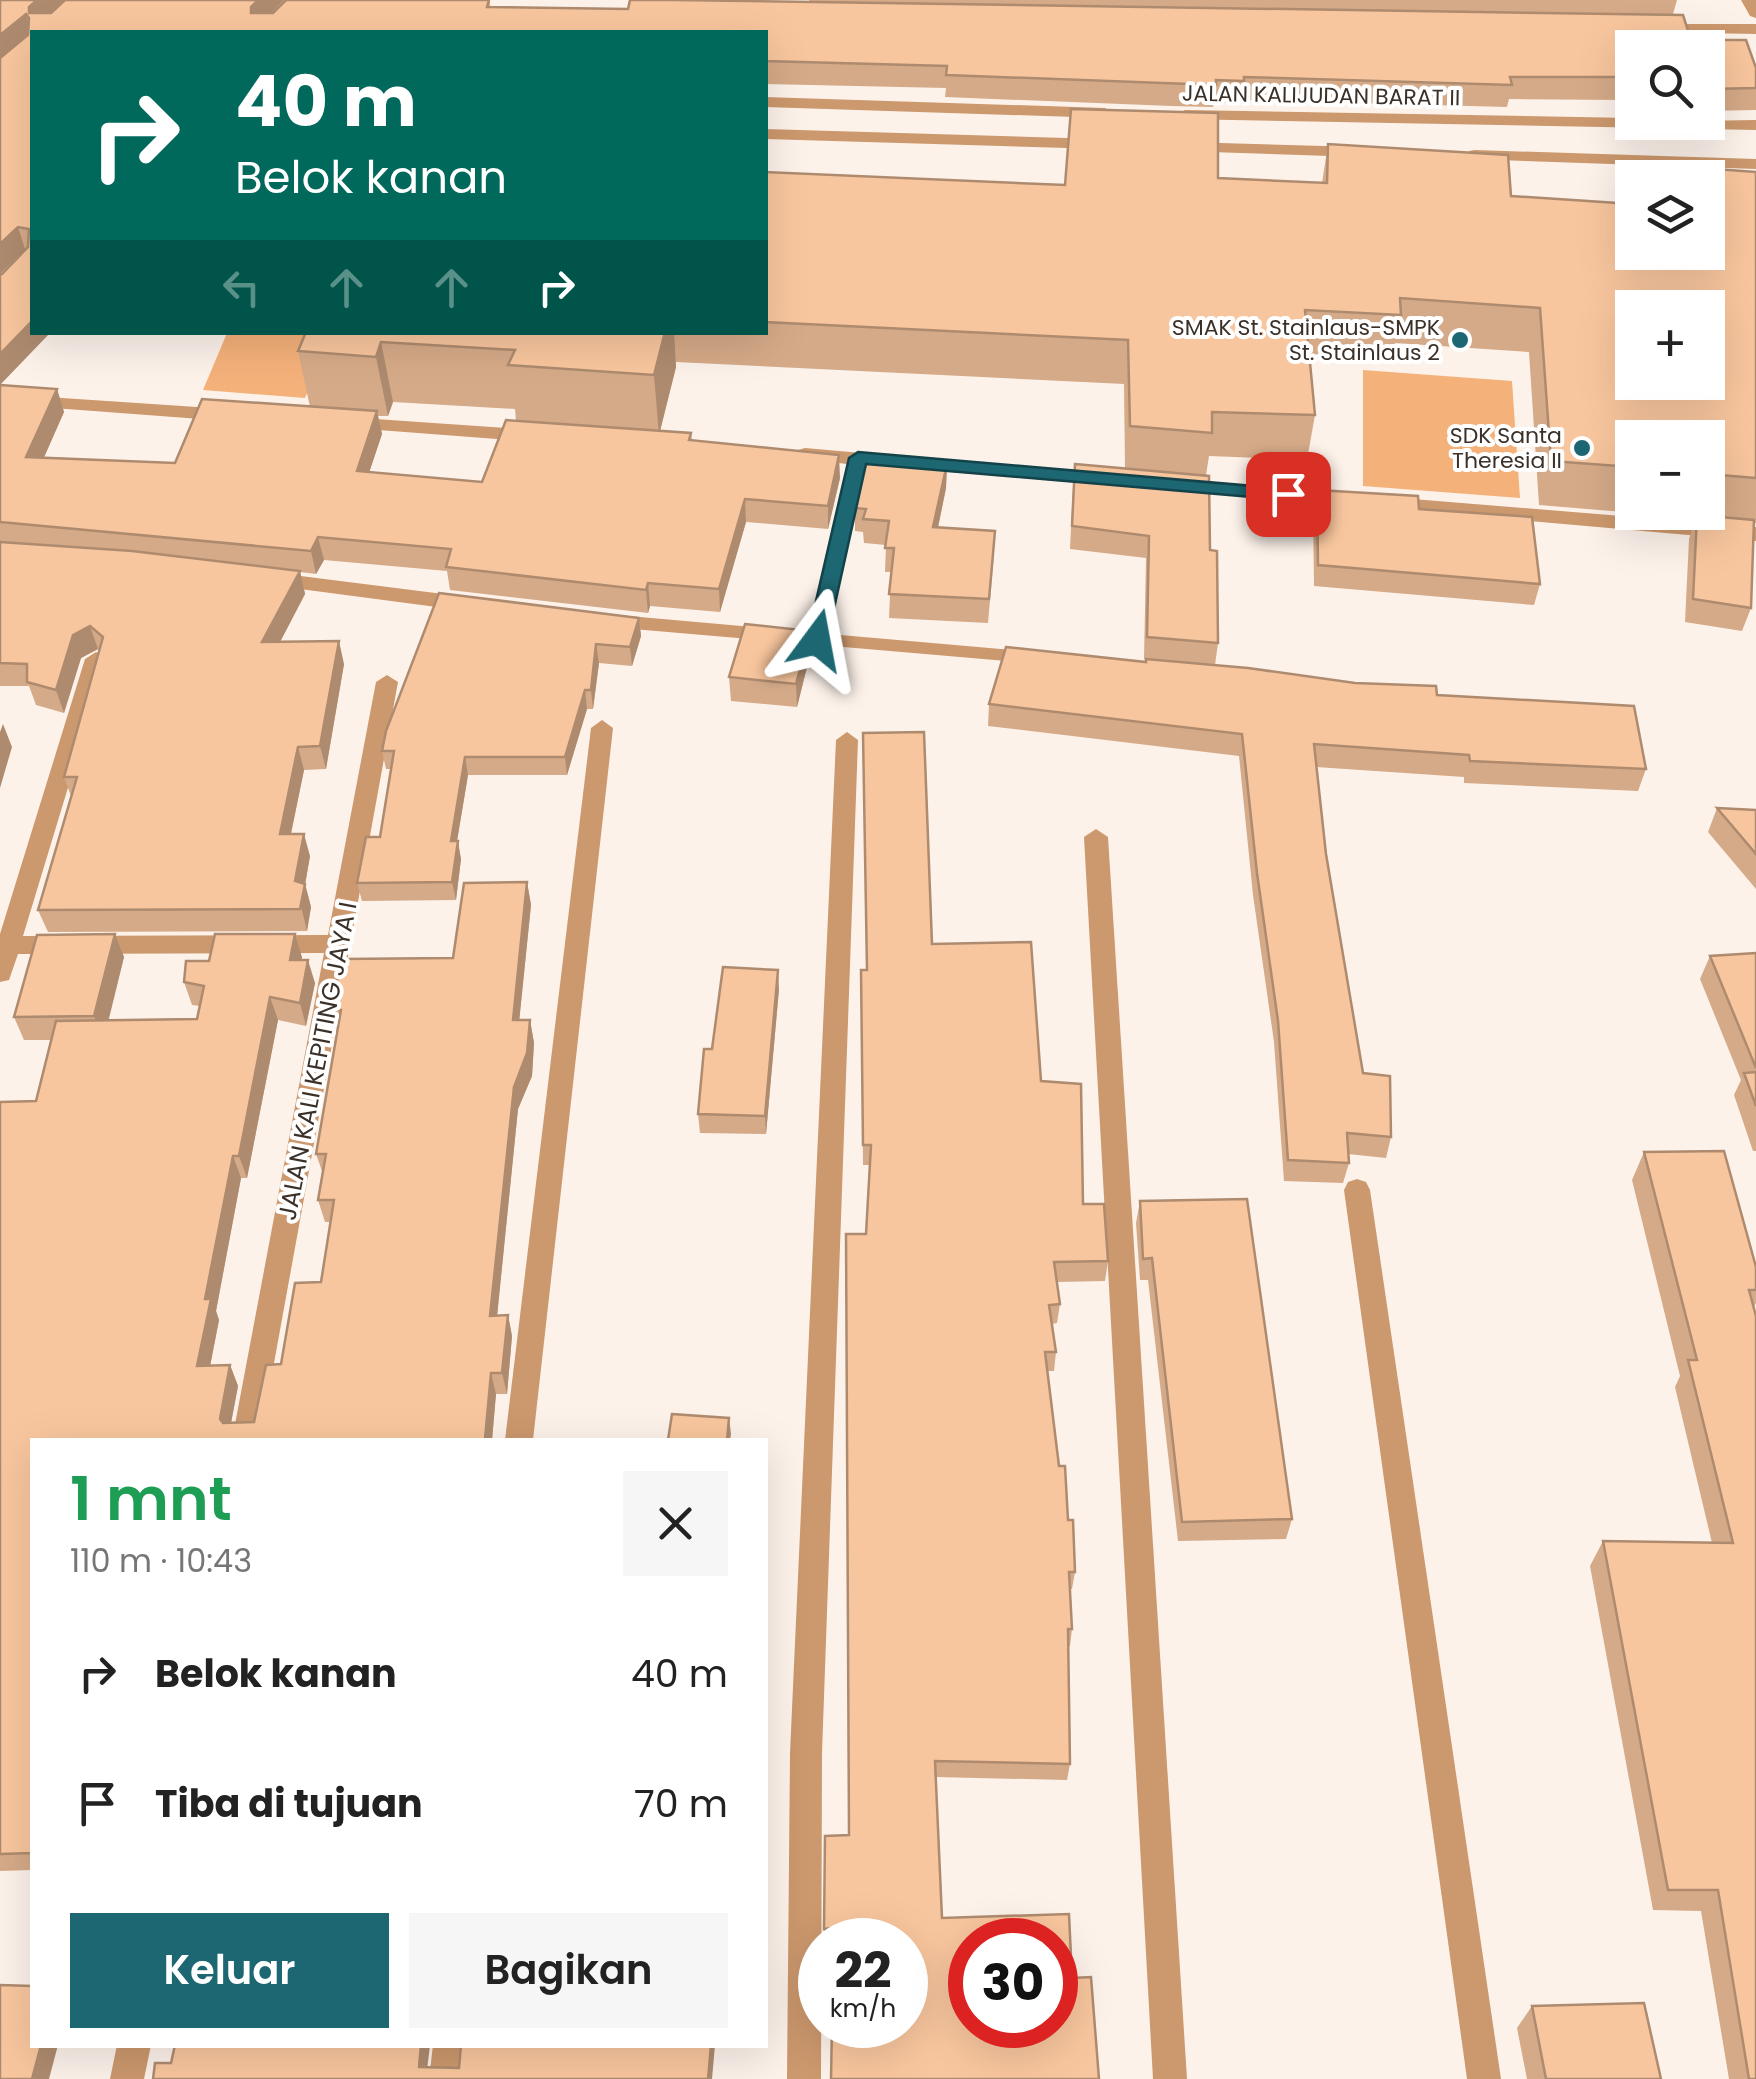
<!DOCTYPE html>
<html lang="id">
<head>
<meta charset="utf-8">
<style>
  body { margin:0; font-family:Poppins,sans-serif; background:#f6f6f6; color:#222; height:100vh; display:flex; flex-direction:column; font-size:38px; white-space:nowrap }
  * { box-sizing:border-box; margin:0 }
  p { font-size:32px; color:#767676 }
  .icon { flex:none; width:55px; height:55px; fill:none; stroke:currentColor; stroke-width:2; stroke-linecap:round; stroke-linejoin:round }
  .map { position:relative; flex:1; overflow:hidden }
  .details { position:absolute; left:30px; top:1438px; width:738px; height:610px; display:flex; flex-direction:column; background:#fff; border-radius:0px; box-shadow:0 10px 40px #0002 }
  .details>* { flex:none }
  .hud { position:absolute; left:30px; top:30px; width:738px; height:305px; border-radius:0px; box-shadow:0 10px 40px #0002; background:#00695c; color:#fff; overflow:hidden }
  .fabs { position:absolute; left:1615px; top:30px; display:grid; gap:20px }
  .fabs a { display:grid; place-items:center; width:110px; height:110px; border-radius:0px; background:#fff; box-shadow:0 10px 40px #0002; font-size:50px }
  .speed { position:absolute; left:798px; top:1918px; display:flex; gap:20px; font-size:50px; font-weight:700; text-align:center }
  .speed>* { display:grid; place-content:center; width:130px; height:130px; border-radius:50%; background:#fff; box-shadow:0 10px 40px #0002; line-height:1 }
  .speed small { font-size:25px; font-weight:400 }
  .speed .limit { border:15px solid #d22; background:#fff; color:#111 }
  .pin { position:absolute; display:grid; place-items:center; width:85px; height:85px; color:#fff; margin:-42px; border-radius:20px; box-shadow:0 5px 15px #0006 }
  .me { position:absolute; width:110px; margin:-55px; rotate:13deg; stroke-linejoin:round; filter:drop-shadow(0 0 8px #0008) }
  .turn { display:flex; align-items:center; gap:35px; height:210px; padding:0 40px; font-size:45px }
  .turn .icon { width:130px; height:130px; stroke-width:2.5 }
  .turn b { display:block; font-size:70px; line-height:85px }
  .lanes { display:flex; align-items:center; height:95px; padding:0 40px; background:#0003; justify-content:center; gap:50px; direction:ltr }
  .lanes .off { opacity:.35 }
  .round { display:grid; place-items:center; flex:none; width:105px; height:105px; border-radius:0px; background:#f6f6f6 }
  .head { display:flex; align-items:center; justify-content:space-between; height:170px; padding:0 40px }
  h1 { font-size:60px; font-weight:600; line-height:75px; color:#1e9e55 }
  .button { display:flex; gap:20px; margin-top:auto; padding:20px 40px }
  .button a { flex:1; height:115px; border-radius:0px; background:#1d6772; color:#fff; font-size:40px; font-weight:600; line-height:115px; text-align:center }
  .button a+a { background:#f6f6f6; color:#222 }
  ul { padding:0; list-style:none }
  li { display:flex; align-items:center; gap:30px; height:130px; padding:0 40px }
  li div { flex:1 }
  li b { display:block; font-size:38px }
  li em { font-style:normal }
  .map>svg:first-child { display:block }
  .green { fill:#f5b17a }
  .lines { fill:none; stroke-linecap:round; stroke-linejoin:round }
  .minor { fill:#cc986d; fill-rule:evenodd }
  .wall { fill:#d5aa88; fill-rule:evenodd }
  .shaded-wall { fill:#ae8b6f }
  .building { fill:#f8c69e; stroke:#ae8b6f; stroke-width:2.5; fill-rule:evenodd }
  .route { fill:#1d6772; stroke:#13434a; stroke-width:2.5 }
  .poi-dot { fill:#1d6772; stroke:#fff; stroke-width:4 }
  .labels { text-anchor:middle; stroke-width:8; stroke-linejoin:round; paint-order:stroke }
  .far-street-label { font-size:22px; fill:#3b3129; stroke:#fff }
  .far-poi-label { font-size:22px; fill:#3b3129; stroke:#fff; text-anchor:end }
  .street-label { font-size:25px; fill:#3b3129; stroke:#fff }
</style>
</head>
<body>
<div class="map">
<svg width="1756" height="2079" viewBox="0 0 1756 2079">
  <rect width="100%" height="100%" fill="#fdf2ea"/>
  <g class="green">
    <polygon points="227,333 332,333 305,398 203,390"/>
    <polygon points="1363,370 1512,381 1520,498 1363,486"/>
  </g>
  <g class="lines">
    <g class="minor">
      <polygon points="1741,0 1756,0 1756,18 1750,16"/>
      <polygon points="1656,24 1756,24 1756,34 1650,32 1650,26"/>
      <polygon points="765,97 1105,108 1114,113 1105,118 765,107"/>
      <polygon points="1185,110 1632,118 1632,122 1756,120 1756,130 1179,119 1176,115"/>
      <polygon points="765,129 1100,139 1109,144 1100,149 765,139"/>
      <polygon points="1185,142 1360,147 1369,152 1360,157 1179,151 1179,143"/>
      <polygon points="1475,150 1756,159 1756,169 1469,159 1469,151"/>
      <polygon points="47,397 227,409 237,415 227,421 40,407 37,403"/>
      <polygon points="346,417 536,430 546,436 536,442 339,427 336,423"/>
      <polygon points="805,448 1111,475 1111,483 1104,485 866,465 829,634 1034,652 1045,659 1042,664 598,626 595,621 598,616 606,614 808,632 847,464 798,458 798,450"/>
      <polygon points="1179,479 1348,494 1358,500 1348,506 1172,490 1169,485"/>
      <polygon points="1388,497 1756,527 1756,541 1381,508 1381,498"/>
      <polygon points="269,572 467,597 478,604 467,611 262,584 258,579 262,574"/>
      <polygon points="96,652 107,659 23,936 328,935 376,682 387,675 398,682 260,1440 232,1440 324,953 18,954 9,980 0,982 0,934 85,659"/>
      <polygon points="602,720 613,728 533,1440 505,1440 591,728"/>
      <polygon points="847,732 858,740 822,1753 821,2079 787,2079 790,1753 836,740"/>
      <polygon points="1096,829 1108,837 1187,2079 1153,2079 1084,837"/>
      <polygon points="1357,1179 1366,1182 1370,1190 1501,2079 1467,2079 1344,1190 1348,1182"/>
      <polygon points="117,2045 151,2045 144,2079 110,2079"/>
      <polygon points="433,2045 467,2045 463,2079 429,2079"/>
    </g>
  </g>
  <g class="wall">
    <path d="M 0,0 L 284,0 L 272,13 L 286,0 L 490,0 L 490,7 L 628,9 L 809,2 L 809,0 L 1677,0 L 1673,14 L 1691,40 L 1756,68 L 1756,110 L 1708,111 L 1708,48 L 1632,48 L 1632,112 L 1625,112 L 1622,100 L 1509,99 L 1507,107 L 1242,100 L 1241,103 L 1214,102 L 1213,107 L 1171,106 L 945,97 L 946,88 L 765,84 L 765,32 L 32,32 L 32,332 L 0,385 L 57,389 L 64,412 L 44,457 L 175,463 L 310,407 L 298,351 L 306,332 L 765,332 L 765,172 L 1065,185 L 1218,178 L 1322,183 L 1328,144 L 1511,196 L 1624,204 L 1635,163 L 1756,172 L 1756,523 L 1754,523 L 1751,608 L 1742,631 L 1685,622 L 1689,539 L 1696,518 L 1539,505 L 1529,352 L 1395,343 L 1392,359 L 1309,354 L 1315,415 L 1307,460 L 1209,456 L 1206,475 L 1210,550 L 1218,643 L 1215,665 L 1437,695 L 1646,769 L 1638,791 L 1464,783 L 1464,777 L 1316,767 L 1326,854 L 1363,1073 L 1391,1137 L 1386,1158 L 1348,1154 L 1349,1163 L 1343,1183 L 1284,1181 L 1274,1042 L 1253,895 L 1239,756 L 988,726 L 989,704 L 1146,662 L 1146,659 L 1144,659 L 1146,558 L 1070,549 L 1073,486 L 1125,468 L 1124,384 L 676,362 L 676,367 L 660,431 L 691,433 L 692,440 L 840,478 L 828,529 L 746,522 L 720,612 L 650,606 L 648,613 L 450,590 L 447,571 L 324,560 L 316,574 L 300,572 L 305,594 L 280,642 L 344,664 L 326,769 L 304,770 L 291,834 L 310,856 L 305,884 L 311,907 L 307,931 L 48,932 L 38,910 L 71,796 L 64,777 L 99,650 L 98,649 L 81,658 L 64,713 L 36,705 L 29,686 L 0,686 L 0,274 L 2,274 L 24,251 L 0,274 ZM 1632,178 L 1708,178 L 1632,252 ZM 393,402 L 515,409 L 516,421 L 482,482 L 369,472 L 382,434 L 378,416 L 388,416 ZM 1632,438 L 1708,438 L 1708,512 L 1632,512 Z"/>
    <polygon points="947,464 946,488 938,528 994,554 988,623 889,618 891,572 885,572 886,545 864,543 863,532 855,531 855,508"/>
    <polygon points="1317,490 1419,509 1540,584 1534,605 1314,586 1313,511"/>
    <polygon points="639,618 641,636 632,666 599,663 593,709 587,709 567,775 468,775 457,841 461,859 456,900 362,901 357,883 380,837 391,769 386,769 382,751"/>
    <polygon points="810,631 810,655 797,707 731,701 729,677"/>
    <polygon points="1717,808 1756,810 1756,889 1708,832"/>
    <polygon points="527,882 531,905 519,1020 530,1020 534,1043 532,1076 518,1109 497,1315 508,1315 512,1336 507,1394 496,1394 492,1440 32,1440 32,1870 0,1871 0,1102 36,1101 52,1040 24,1040 14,1017 115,934 124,957 108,1020 197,1019 200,1006 192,1005 184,982 302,957 301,960 315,983 306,1026 278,1020 247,1178 241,1178 216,1311 219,1320 210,1366 230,1365 238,1386 231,1423 254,1422 321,1282 330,1222 325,1222 318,1200 323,1174 316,1154 337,1028 332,1008 453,958"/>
    <polygon points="932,944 1041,1081 1083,1204 1108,1261 1105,1281 1057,1282 1060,1304 1057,1323 1052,1324 1056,1352 1054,1371 1047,1371 1059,1466 1075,1572 1072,1589 1070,1589 1072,1629 1070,1646 1068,1646 1070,1764 1067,1780 936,1777 942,1918 1072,1978 1099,2079 905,1940 825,1940 824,1929 849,1835 866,1234 870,1165 863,1165 861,970 867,970"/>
    <polygon points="1756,953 1756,1151 1753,1151 1734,1095 1741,1080 1700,979 1710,956"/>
    <polygon points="779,989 766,1134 700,1133 698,1114 712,1049"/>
    <polygon points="1644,1152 1756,1267 1756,1303 1754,1307 1756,2079 1729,2079 1701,1911 1653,1910 1590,1566 1603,1541 1712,1543 1675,1387 1680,1376 1632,1180"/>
    <polygon points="1140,1201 1292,1519 1286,1539 1178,1541 1148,1280 1140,1280 1136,1223"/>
    <polygon points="1532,2006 1661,2079 1527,2079 1517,2028"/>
  </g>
  <g class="shaded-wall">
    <polygon points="37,0 66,0 35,29 29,13 29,7"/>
    <polygon points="258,0 284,0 255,29 255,32 251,7"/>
    <polygon points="26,14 32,36 0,62 0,35"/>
    <polygon points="18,227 25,249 0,274 0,244"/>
    <polygon points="32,321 32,332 51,332 0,385 0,354"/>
    <polygon points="665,332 674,332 676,367 659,435 654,375"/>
    <polygon points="381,342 393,402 388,416 376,357"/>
    <polygon points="57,389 64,412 34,480 26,457"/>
    <polygon points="377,411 382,434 362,494 357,471"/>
    <polygon points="839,455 840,478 828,529 828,506"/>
    <polygon points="947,464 946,488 933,551 933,527"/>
    <polygon points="745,499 746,522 720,612 719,589"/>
    <polygon points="318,537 324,560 316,574 311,551"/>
    <polygon points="300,571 305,594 268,665 262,642"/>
    <polygon points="648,583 650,606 648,613 646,590"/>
    <polygon points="639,618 641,636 632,666 630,647"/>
    <polygon points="90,626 98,649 81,658 64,713 56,690 73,635"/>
    <polygon points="810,631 810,655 797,707 796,684"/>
    <polygon points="339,641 344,664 326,769 320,746"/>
    <polygon points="596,644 599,663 593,709 591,690"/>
    <polygon points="585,690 587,709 567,775 565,757"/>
    <polygon points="3,724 12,747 0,788 0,732"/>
    <polygon points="298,747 304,770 286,857 280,834"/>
    <polygon points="465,757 468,775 454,859 451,841"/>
    <polygon points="304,834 310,856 304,891 305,884 311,907 307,931 295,881"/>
    <polygon points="458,841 461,859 456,900 452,882"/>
    <polygon points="527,882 531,905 517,1043 513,1020"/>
    <polygon points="115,934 124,957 104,1039 94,1016"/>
    <polygon points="295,934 302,957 297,983 290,960"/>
    <polygon points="308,960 315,983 306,1026 300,1003"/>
    <polygon points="778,970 779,989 766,1134 765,1116"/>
    <polygon points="270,997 278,1020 247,1178 239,1156"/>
    <polygon points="530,1020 534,1043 532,1076 518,1109 495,1337 490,1316 514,1087"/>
    <polygon points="233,1156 241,1178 216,1311 219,1320 206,1387 197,1366 205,1299"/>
    <polygon points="508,1315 512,1336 507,1394 502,1373"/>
    <polygon points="230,1365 238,1386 228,1439 220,1419"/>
    <polygon points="491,1373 496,1394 492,1440 485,1440"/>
    <polygon points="729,1418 731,1434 730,1440 727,1440"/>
    <polygon points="41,2045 58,2045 49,2079 32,2079"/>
    <polygon points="421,2045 430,2045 426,2079 419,2067"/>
    <polygon points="711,2045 715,2045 712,2079 708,2079"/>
  </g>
  <g class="building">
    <polygon points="0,0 37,0 29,7 29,13 51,13 65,0 258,0 251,7 251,13 273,13 286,0 489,0 487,7 628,9 630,0 675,0 1683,15 1691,40 1746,40 1756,68 1756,88 1708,89 1708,48 1632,48 1632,90 1631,90 1627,77 1510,77 1512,85 1244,77 1244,81 1216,80 1216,85 946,75 947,66 765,61 765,32 32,32 32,321 0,354 0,274 2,274 28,247 29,229 18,227 0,244 0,58 28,35 29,18 26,14 0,35"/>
    <path d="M 1071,109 L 1218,113 L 1218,178 L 1327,183 L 1328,144 L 1508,155 L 1511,196 L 1632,204 L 1632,252 L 1708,252 L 1708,178 L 1637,178 L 1635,163 L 1756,172 L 1756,478 L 1708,474 L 1708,438 L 1632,438 L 1632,467 L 1551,461 L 1540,308 L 1400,298 L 1401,315 L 1305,310 L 1315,415 L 1212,412 L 1212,433 L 1130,426 L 1128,340 L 765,322 L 765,172 L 1065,185 ZM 1632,308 L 1708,308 L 1708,382 L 1632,382 Z"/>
    <polygon points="306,332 665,332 654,375 508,365 515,350 381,342 376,357 298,351"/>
    <polygon points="0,385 57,389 26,457 175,463 202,399 377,411 357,471 482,482 506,420 691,433 689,440 839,455 828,506 745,499 719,589 648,583 646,590 446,567 451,549 318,537 311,551 0,522"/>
    <polygon points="866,457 947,464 933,527 995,531 989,599 889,594 894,548 885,548 889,521 863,519 866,509 855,508"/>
    <polygon points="1075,464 1209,476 1210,550 1217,551 1218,643 1147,637 1149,536 1072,526"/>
    <polygon points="1317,490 1418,496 1419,509 1532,517 1540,584 1318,565"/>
    <polygon points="1697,515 1754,520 1751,608 1693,599"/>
    <polygon points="0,542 132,551 300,571 262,642 339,641 320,746 298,747 280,834 304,834 295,881 305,884 300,909 38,910 77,777 64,777 103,637 90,626 73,635 56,690 27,682 27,664 0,663"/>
    <polygon points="439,593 639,618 630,647 596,644 591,690 585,690 565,757 465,757 451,841 458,841 452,882 357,883 366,837 380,837 394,751 382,751 386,731"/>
    <polygon points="745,624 810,631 796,684 729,677"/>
    <polygon points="1006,647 1146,662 1146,659 1248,668 1355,683 1436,686 1437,695 1634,706 1646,769 1470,761 1469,755 1314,744 1326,854 1363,1073 1390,1076 1391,1137 1347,1133 1349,1163 1288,1160 1278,1021 1257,873 1242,734 989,704"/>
    <path d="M 924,732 L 932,944 L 1031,942 L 1041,1081 L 1081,1084 L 1083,1204 L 1104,1204 L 1108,1261 L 1054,1262 L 1060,1304 L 1049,1305 L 1056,1352 L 1045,1352 L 1059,1466 L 1065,1466 L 1068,1520 L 1073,1520 L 1075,1572 L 1069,1572 L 1072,1629 L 1068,1629 L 1070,1764 L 935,1761 L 942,1918 L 1069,1914 L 1072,1978 L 1091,1977 L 1099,2079 L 831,2079 L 832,2025 L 905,2025 L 905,1940 L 833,1940 L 833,1928 L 824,1929 L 825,1836 L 849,1835 L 846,1234 L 866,1234 L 871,1145 L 863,1145 L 861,970 L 867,970 L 863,733 ZM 970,1940 L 1055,1940 L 1055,2025 L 970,2025 Z"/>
    <polygon points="1717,808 1756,810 1756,854"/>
    <polygon points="527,882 513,1020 530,1020 527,1053 514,1087 490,1316 508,1315 502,1373 491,1373 485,1439 32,1440 32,1853 0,1854 0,1102 36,1101 56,1021 197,1019 204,986 184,982 186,961 209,961 215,934 295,934 290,960 308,960 300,1003 270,997 239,1156 233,1156 205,1299 211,1299 197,1366 230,1365 220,1419 223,1423 254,1422 266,1365 281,1364 295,1283 321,1282 334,1200 318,1200 326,1154 316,1154 341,1010 332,1008 341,959 453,958 464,883"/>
    <polygon points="115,934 94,1016 14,1017 37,935"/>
    <polygon points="1756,953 1756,1068 1710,956"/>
    <polygon points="723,967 778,970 765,1116 698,1114 704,1049 712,1049"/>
    <polygon points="1756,1072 1756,1106 1744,1073"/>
    <polygon points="1724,1151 1756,1267 1756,1290 1749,1290 1756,1316 1756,2079 1749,2079 1718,1890 1668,1890 1603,1541 1733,1543 1688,1360 1697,1360 1644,1152"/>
    <polygon points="1247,1199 1292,1519 1182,1522 1152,1258 1143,1259 1140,1201"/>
    <polygon points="672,1414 729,1418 727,1440 668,1440"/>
    <polygon points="0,1985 32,1986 32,2045 41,2045 32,2079 0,2079"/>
    <polygon points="1644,2003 1661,2079 1546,2079 1532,2006"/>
    <polygon points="175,2045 421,2045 419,2067 459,2068 461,2045 711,2045 708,2079 153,2079 155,2063 171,2063"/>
  </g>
  <polygon class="route" points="858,452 1288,489 1297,494 1288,500 866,464 827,640 817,647 807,640 849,458"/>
  <g class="poi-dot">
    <circle cx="1460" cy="340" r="10"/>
    <circle cx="1582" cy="448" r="10"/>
  </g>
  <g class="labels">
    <g class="far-street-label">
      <text transform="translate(1321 95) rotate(1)" y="8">JALAN KALIJUDAN BARAT II</text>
    </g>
    <g class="far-poi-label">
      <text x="1440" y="335">SMAK St. Stainlaus-SMPK<tspan x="1440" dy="25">St. Stainlaus 2</tspan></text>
      <text x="1562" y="443">SDK Santa<tspan x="1562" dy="25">Theresia II</tspan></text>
    </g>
    <g class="street-label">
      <text transform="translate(317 1061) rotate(-79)" y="9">JALAN KALI KEPITING JAYA I</text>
    </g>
  </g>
</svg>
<div class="fabs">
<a><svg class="icon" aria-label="search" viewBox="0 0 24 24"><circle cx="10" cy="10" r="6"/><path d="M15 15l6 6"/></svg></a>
<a><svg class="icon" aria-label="layers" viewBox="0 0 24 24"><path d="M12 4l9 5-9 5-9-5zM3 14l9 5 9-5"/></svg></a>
<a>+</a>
<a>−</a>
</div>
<div class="speed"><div>22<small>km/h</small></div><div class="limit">30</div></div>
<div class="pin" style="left:1288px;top:494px;background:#d93025"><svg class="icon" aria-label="arrive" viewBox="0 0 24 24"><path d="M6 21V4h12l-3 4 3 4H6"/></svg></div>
<svg class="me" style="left:817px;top:640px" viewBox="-20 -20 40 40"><path d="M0-17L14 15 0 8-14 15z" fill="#1d6772" stroke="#fff" stroke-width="4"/></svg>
<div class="hud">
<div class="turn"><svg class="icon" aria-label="right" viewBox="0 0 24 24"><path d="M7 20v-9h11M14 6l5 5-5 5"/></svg><div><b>40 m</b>Belok kanan</div></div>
<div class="lanes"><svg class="icon off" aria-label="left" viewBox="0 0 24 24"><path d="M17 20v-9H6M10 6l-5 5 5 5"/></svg><svg class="icon off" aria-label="ahead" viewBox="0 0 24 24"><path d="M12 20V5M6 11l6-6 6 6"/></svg><svg class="icon off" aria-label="ahead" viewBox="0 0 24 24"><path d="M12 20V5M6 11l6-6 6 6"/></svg><svg class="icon" aria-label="right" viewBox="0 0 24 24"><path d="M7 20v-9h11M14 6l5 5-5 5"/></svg></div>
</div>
<section class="details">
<div class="head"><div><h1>1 mnt</h1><p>110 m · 10:43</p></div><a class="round"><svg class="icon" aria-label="close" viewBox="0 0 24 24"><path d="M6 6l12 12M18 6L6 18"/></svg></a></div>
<ul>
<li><svg class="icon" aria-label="right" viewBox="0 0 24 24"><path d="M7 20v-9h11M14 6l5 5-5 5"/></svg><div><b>Belok kanan</b></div><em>40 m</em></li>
<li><svg class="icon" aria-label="arrive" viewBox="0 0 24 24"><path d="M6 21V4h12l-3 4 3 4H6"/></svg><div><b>Tiba di tujuan</b></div><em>70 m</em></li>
</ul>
<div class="button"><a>Keluar</a><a>Bagikan</a></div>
</section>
</div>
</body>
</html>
